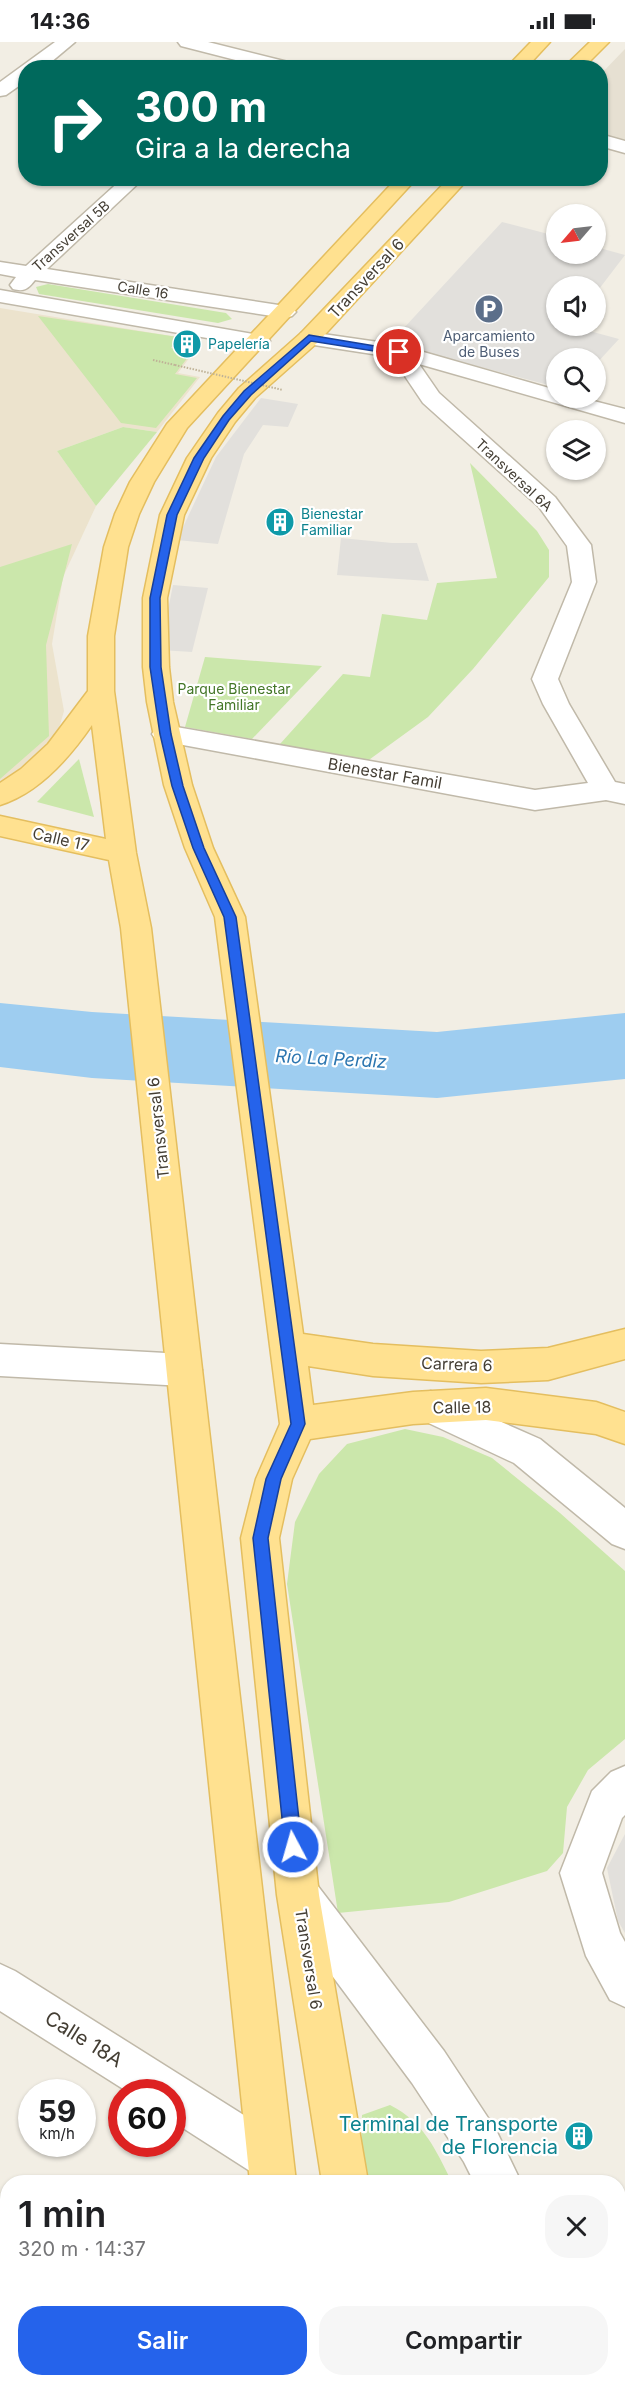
<!DOCTYPE html>
<html lang="es">
<head>
<meta charset="utf-8">
<style>
  body { margin:0; font-family:Inter,sans-serif; background:#f6f6f6; color:#202124; height:100vh; display:flex; flex-direction:column; font-size:22px; white-space:nowrap }
  * { box-sizing:border-box; margin:0 }
  p { font-size:20px; color:#757577 }
  .icon { flex:none; width:33px; height:33px; fill:none; stroke:currentColor; stroke-width:2; stroke-linecap:round; stroke-linejoin:round }
  .map { position:relative; flex:1; overflow:hidden }
  .sheet { position:absolute; left:0px; top:2133px; width:626px; height:212px; display:flex; flex-direction:column; background:#fff; border-radius:24px 24px 0 0; box-shadow:0 2px 4px #0004 }
  .sheet>* { flex:none }
  .hud { position:absolute; left:18px; top:18px; width:590px; height:126px; border-radius:24px; box-shadow:0 2px 4px #0004; background:#00695c; color:#fff; overflow:hidden }
  .needle { width:39px; rotate:242deg }
  .buttons { position:absolute; left:546px; top:162px; display:grid; gap:12px }
  .buttons a { display:grid; place-items:center; width:60px; height:60px; border-radius:50%; background:#fff; box-shadow:0 2px 4px #0004; font-size:30px }
  .speed { position:absolute; left:18px; top:2037px; display:flex; gap:12px; font-size:30px; font-weight:700; text-align:center }
  .speed>* { display:grid; place-content:center; width:78px; height:78px; border-radius:50%; background:#fff; box-shadow:0 2px 4px #0004; line-height:1 }
  .speed small { font-size:15px; font-weight:400 }
  .speed .limit { border:9px solid #d22; background:#fff; color:#111 }
  .pin { position:absolute; display:grid; place-items:center; width:51px; height:51px; color:#fff; margin:-26px; border:3px solid #fff; border-radius:50%; box-shadow:0 2px 6px #0007 }
  .me { position:absolute; width:66px; margin:-33px; rotate:354deg; stroke-linejoin:round; filter:drop-shadow(0 0 4px #0008) }
  .turn { display:flex; align-items:center; gap:21px; height:126px; padding:0 18px; font-size:27px }
  .turn .icon { width:78px; height:78px; stroke-width:2.5 }
  .turn b { display:block; font-size:42px; line-height:51px }
  .round { display:grid; place-items:center; flex:none; width:63px; height:63px; border-radius:24px; background:#f6f6f6 }
  .headline { display:flex; align-items:center; justify-content:space-between; height:102px; padding:0 18px }
  h1 { font-size:36px; font-weight:600; line-height:45px }
  .action { display:flex; gap:12px; margin-top:auto; padding:12px 18px }
  .action a { flex:1; height:69px; border-radius:24px; background:#2563eb; color:#fff; font-size:24px; font-weight:600; line-height:69px; text-align:center }
  .action a+a { background:#f6f6f6; color:#202124 }
  .status { display:flex; justify-content:space-between; align-items:center; height:42px; padding:0 30px; background:#fff; direction:ltr }
  .status svg { height:16px; fill:currentColor }
  .map>svg:first-child { display:block }
  .residential { fill:#e6e0d2 }
  .education { fill:#ece3cd }
  .green { fill:#cbe7ab }
  .parking { fill:#e2e0dc }
  .lines { fill:none; stroke-linecap:round; stroke-linejoin:round }
  .river { fill:#9ecdf0; fill-rule:evenodd }
  .minor-casing { stroke:#c0b9a9; stroke-width:3 }
  .major-casing { stroke:#e4be5f; stroke-width:3 }
  .path { stroke:#bfb297; stroke-width:2; stroke-dasharray:1.5 1.5; stroke-linecap:butt }
  .minor { fill:#fff; fill-rule:evenodd }
  .major { fill:#ffe190; fill-rule:evenodd }
  .path-bridge { stroke:#bfb297; stroke-width:2; stroke-dasharray:1.5 1.5; stroke-linecap:butt }
  .route { fill:#2563eb; stroke:#184099; stroke-width:1.5 }
  .labels { text-anchor:middle; stroke-width:4.5; stroke-linejoin:round; paint-order:stroke }
  .far-street-label { font-size:14px; fill:#443e34; stroke:#fff }
  .far-service-label { font-size:14px; fill:#4e5e75; stroke:#fff }
  .far-culture-label { font-size:14px; fill:#0d838f; stroke:#fff; text-anchor:start }
  .far-park-label { font-size:14px; fill:#437627; stroke:#fff }
  .street-label { font-size:16px; fill:#443e34; stroke:#fff }
  .water-label { font-size:18px; font-style:italic; fill:#2c76b0; stroke:#fff }
  .near-street-label { font-size:20px; fill:#443e34; stroke:#fff }
  .near-culture-label { font-size:20px; fill:#0d838f; stroke:#fff; text-anchor:end }
</style>
</head>
<body>
<div class="status"><b>14:36</b><svg viewBox="0 0 49 12"><path d="M0 12V9h3v3zM5 12V6h3v6zM10 12V3h3v9zM15 12V0h3v12zM26 1h20v11H26zM47 4h2v5h-2z"/></svg></div>
<div class="map">
<svg width="625" height="2344" viewBox="0 0 625 2344">
  <rect width="100%" height="100%" fill="#f2eee4"/>
  <polygon class="residential" points="625,7 625,99 600,93 600,33"/>
  <polygon class="education" points="0,266 202,299 178,331 200,335 157,390 123,385 57,409 96,464 63,535 52,602 64,669 57,693 0,744"/>
  <g class="green">
    <polygon points="48,242 226,271 232,277 218,281 39,252 36,245"/>
    <polygon points="38,274 178,295 171,306 192,310 175,332 197,336 156,386 121,381"/>
    <polygon points="123,385 157,390 96,464 57,409"/>
    <polygon points="470,421 537,489 549,508 549,535 473,627 428,675 366,720 280,702 343,632 370,635 382,572 427,578 437,541 497,536"/>
    <polygon points="72,502 46,603 49,694 0,737 0,525"/>
    <polygon points="205,615 322,624 252,697 185,685"/>
    <polygon points="79,717 94,775 37,760"/>
    <polygon points="405,1387 443,1395 492,1416 560,1471 625,1529 625,1697 588,1728 567,1765 563,1811 547,1829 449,1860 338,1871 287,1542 295,1480 319,1432 347,1402"/>
    <path d="M 390,2063 C 425,2081 435,2107 452,2140 L 366,2140 L 361,2108 L 362,2073 Z"/>
    <polygon points="400,2337 541,2337 543,2344 401,2344"/>
  </g>
  <g class="parking">
    <polygon points="502,180 556,194 556,212 596,212 596,205 625,213 596,251 596,244 556,244 556,284 571,284 619,297 596,322 596,316 556,316 556,345 390,301"/>
    <polygon points="261,356 298,362 288,385 263,383 244,412 218,502 177,498 216,415"/>
    <polygon points="341,496 392,501 417,501 429,539 337,533"/>
    <polygon points="173,543 208,546 192,610 160,608"/>
    <polygon points="625,1792 625,1891 618,1879 607,1826"/>
  </g>
  <g class="lines">
    <polygon class="river" points="0,961 92,970 437,990 625,971 625,1037 437,1056 92,1036 0,1025"/>
    <g class="minor-casing">
      <g id="minor">
        <polygon points="55,0 75,0 44,26 26,26 26,39 6,53 0,54 0,40"/>
        <polygon points="178,0 208,0 296,22 299,26 267,26 181,4"/>
        <polygon points="600,92 625,99 625,111 600,104"/>
        <path d="M 123,136 L 144,136 L 47,227 L 285,264 L 292,266 L 296,270 L 292,274 L 285,276 L 35,238 C 28,247 24,250 13,247 L 10,243 L 16,235 L 0,232 L 0,220 L 26,224 Z"/>
        <polygon points="0,248 259,293 267,294 270,299 267,304 259,305 0,260"/>
        <polygon points="309,290 399,303 556,348 556,356 582,356 625,367 625,381 419,322 439,351 555,455 591,503 596,540 558,637 569,662 615,740 625,742 625,762 606,758 535,768 156,698 152,692 156,686 165,683 535,748 588,741 543,662 532,637 572,540 567,504 539,465 423,361 392,315 301,301 298,296 301,291"/>
        <polygon points="0,1302 184,1312 196,1317 202,1328 196,1339 184,1344 0,1334"/>
        <polygon points="431,1349 540,1397 625,1466 625,1507 612,1502 514,1421 418,1376 413,1365 418,1354"/>
        <polygon points="625,1724 625,1773 622,1776 602,1831 620,1891 625,1900 625,1965 610,1958 586,1914 560,1831 592,1749 611,1730"/>
        <polygon points="299,1833 314,1839 444,2009 496,2088 521,2140 474,2140 464,2120 412,2041 284,1869 278,1854 284,1839"/>
        <polygon points="0,1922 15,1929 285,2099 292,2115 285,2131 269,2138 253,2131 172,2079 172,2050 128,2050 0,1969"/>
        <polygon points="618,2315 625,2317 625,2344 578,2344 581,2337 618,2337"/>
      </g>
    </g>
    <g class="major-casing">
      <g id="major">
        <polygon points="531,0 550,0 526,26 506,26"/>
        <polygon points="590,0 609,0 583,26 563,26"/>
        <path d="M 397,136 L 417,136 L 187,386 L 154,440 L 139,472 L 128,505 L 114,594 L 114,649 L 136,811 L 151,886 L 296,2140 L 250,2140 L 121,886 L 109,818 L 0,794 L 0,774 L 106,797 L 92,683 C 70,715 39,751 0,763 L 0,741 L 21,727 L 48,702 L 88,649 L 88,594 L 104,505 L 115,472 L 130,440 L 167,382 Z"/>
        <polygon points="449,136 469,136 317,301 255,356 235,380 211,416 184,473 167,556 169,625 173,660 192,743 213,806 245,875 303,1292 373,1302 481,1309 548,1306 625,1287 625,1317 548,1338 481,1341 373,1334 308,1324 313,1363 413,1350 486,1346 596,1360 625,1370 625,1402 596,1392 486,1378 413,1382 310,1397 292,1437 279,1496 319,1853 368,2140 322,2140 277,1853 241,1496 256,1437 280,1382 215,875 185,806 164,743 147,660 143,625 143,556 160,473 187,416 218,371 239,346 301,291"/>
        <polygon points="280,2337 328,2337 329,2344 281,2344"/>
        <polygon points="353,2337 401,2337 402,2344 354,2344"/>
      </g>
    </g>
    <polyline class="path" points="153,318 175,323"/>
    <use href="#minor" class="minor"/>
    <use href="#major" class="major"/>
    <polyline class="path-bridge" points="175,323 283,348"/>
  </g>
  <polygon class="route" points="309,293 399,308 404,310 399,313 311,299 251,353 229,378 204,416 177,473 160,556 161,625 171,692 183,744 204,806 236,875 305,1382 281,1437 268,1496 302,1805 299,1811 293,1814 287,1811 285,1805 253,1496 266,1437 291,1382 224,875 193,806 172,744 160,692 150,625 150,556 167,473 194,416 223,374 244,349"/>
  <defs>
    <g id="parking-disc" transform="scale(1.5)"><circle r="9.5" fill="#5c6f8a" stroke="#fff"/><path d="M-3.5-5.5H1a3.5 3.5 0 0 1 0 7H-1V5.5H-3.5ZM-1-3.4V-.6H.8a1.4 1.4 0 0 0 0-2.8Z" fill="#fff"/></g>
    <g id="building-disc" transform="scale(1.5)"><circle r="9.5" fill="#0f9aa8" stroke="#fff"/><path d="M-4-6H4V6H1V3H-1V6H-4ZM-2.5-4.3h1.7v1.8h-1.7ZM.8-4.3h1.7v1.8H.8ZM-2.5-1h1.7V.8h-1.7ZM.8-1h1.7V.8H.8Z" fill="#fff"/></g>
  </defs>
  <g fill-rule="evenodd">
    <use href="#parking-disc" x="489" y="267"/>
    <use href="#building-disc" x="187" y="302"/>
    <use href="#building-disc" x="280" y="480"/>
    <use href="#building-disc" x="579" y="2094"/>
  </g>
  <g class="labels">
    <g class="far-street-label">
      <text transform="translate(71 194) rotate(-42)" y="5">Transversal 5B</text>
      <text transform="translate(143 248) rotate(9)" y="5">Calle 16</text>
      <text transform="translate(514 433) rotate(43)" y="5">Transversal 6A</text>
    </g>
    <g class="far-service-label">
      <text x="489" y="299">Aparcamiento<tspan x="489" dy="16">de Buses</tspan></text>
    </g>
    <g class="far-culture-label">
      <text x="208" y="307">Papelería</text>
      <text x="301" y="477">Bienestar<tspan x="301" dy="16">Familiar</tspan></text>
    </g>
    <g class="far-park-label">
      <text x="234" y="652">Parque Bienestar<tspan x="234" dy="16">Familiar</tspan></text>
    </g>
    <g class="street-label">
      <text transform="translate(366 236) rotate(-47)" y="6">Transversal 6</text>
      <text transform="translate(385 731) rotate(10)" y="6">Bienestar Famil</text>
      <text transform="translate(61 797) rotate(13)" y="6">Calle 17</text>
      <text transform="translate(158 1086) rotate(-96)" y="6">Transversal 6</text>
      <text transform="translate(457 1322) rotate(2)" y="6">Carrera 6</text>
      <text transform="translate(462 1365) rotate(-1)" y="6">Calle 18</text>
      <text transform="translate(309 1917) rotate(81)" y="6">Transversal 6</text>
    </g>
    <g class="water-label">
      <text transform="translate(331 1017) rotate(3)" y="6">Río La Perdiz</text>
    </g>
    <g class="near-street-label">
      <text transform="translate(84 1997) rotate(32)" y="7">Calle 18A</text>
    </g>
    <g class="near-culture-label">
      <text x="558" y="2089">Terminal de Transporte<tspan x="558" dy="23">de Florencia</tspan></text>
    </g>
  </g>
</svg>
<div class="buttons">
<a><svg class="needle" viewBox="-14 -14 28 28"><path d="M0-13l5 13h-10z" fill="#e53935"/><path d="M0 13l5-13h-10z" fill="#757577"/></svg></a>
<a><svg class="icon" aria-label="sound" viewBox="0 0 24 24"><path d="M4 9h4l5-4v14l-5-4H4zM17 9q2 3 0 6"/></svg></a>
<a><svg class="icon" aria-label="search" viewBox="0 0 24 24"><circle cx="10" cy="10" r="6"/><path d="M15 15l6 6"/></svg></a>
<a><svg class="icon" aria-label="layers" viewBox="0 0 24 24"><path d="M12 4l9 5-9 5-9-5zM3 14l9 5 9-5"/></svg></a>
</div>
<div class="speed"><div>59<small>km/h</small></div><div class="limit">60</div></div>
<div class="pin" style="left:399px;top:310px;background:#d93025"><svg class="icon" aria-label="arrive" viewBox="0 0 24 24"><path d="M6 21V4h12l-3 4 3 4H6"/></svg></div>
<svg class="me" style="left:293px;top:1805px" viewBox="-20 -20 40 40"><circle r="17" fill="#2563eb" stroke="#fff" stroke-width="3"/><path d="M0-11L8 9 0 5-8 9z" fill="#fff"/></svg>
<div class="hud">
<div class="turn"><svg class="icon" aria-label="right" viewBox="0 0 24 24"><path d="M7 20v-9h11M14 6l5 5-5 5"/></svg><div><b>300 m</b>Gira a la derecha</div></div>
</div>
<section class="sheet">
<div class="headline"><div><h1>1 min</h1><p>320 m · 14:37</p></div><a class="round"><svg class="icon" aria-label="close" viewBox="0 0 24 24"><path d="M6 6l12 12M18 6L6 18"/></svg></a></div>
<div class="action"><a>Salir</a><a>Compartir</a></div>
</section>
</div>
</body>
</html>
